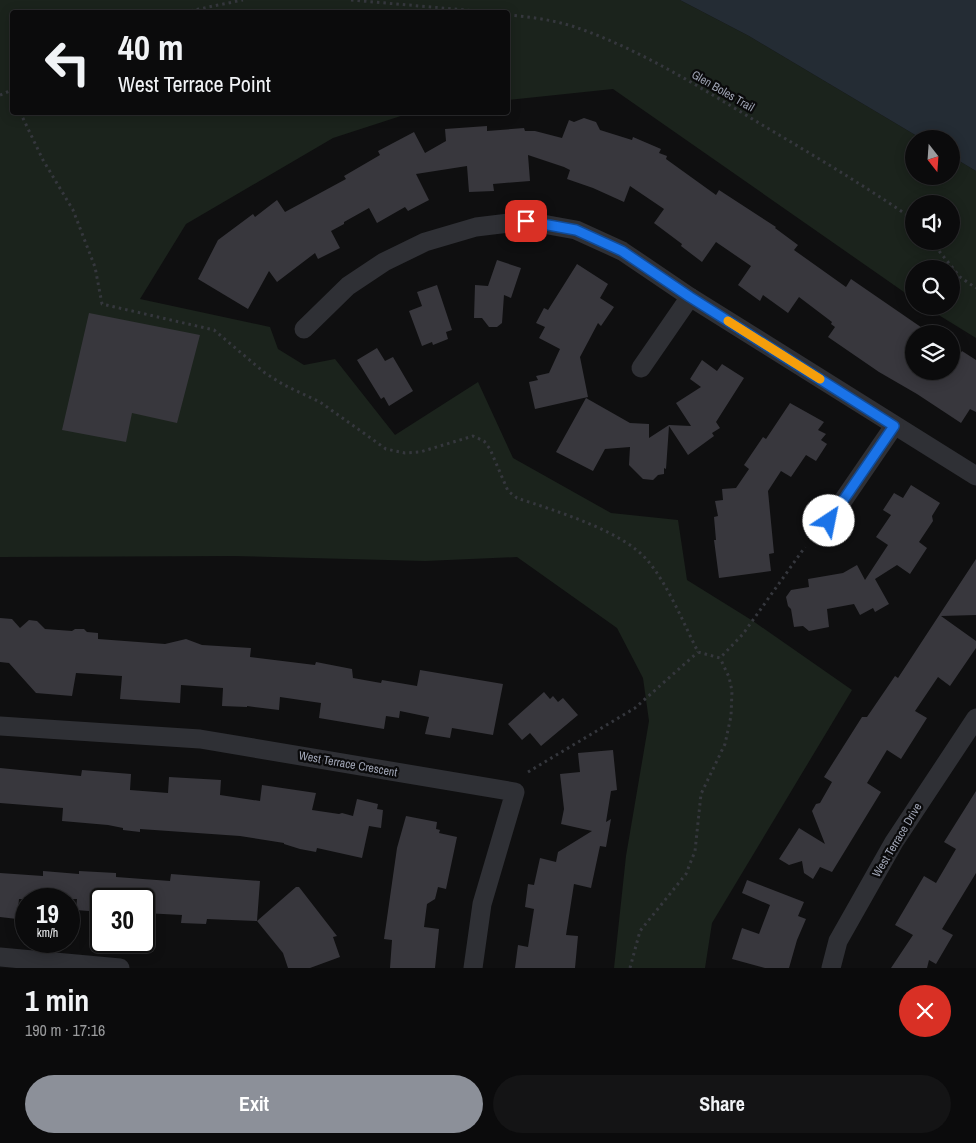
<!DOCTYPE html>
<html lang="en">
<head>
<meta charset="utf-8">
<style>
  body { margin:0; font-family:"Archivo Narrow",sans-serif; background:#141415; color:#f1f3f6; height:100vh; display:flex; flex-direction:column; font-size:19px; white-space:nowrap }
  * { box-sizing:border-box; margin:0 }
  p { font-size:16px; color:#9a9b9d }
  .icon { flex:none; width:28px; height:28px; fill:none; stroke:currentColor; stroke-width:2; stroke-linecap:round; stroke-linejoin:round }
  .map { position:relative; height:968px; overflow:hidden }
  .sheet { display:flex; flex-direction:column; background:#0b0b0c; flex:1 }
  .sheet>* { flex:none }
  .guide { position:absolute; left:10px; top:10px; width:500px; height:105px; border-radius:5px; box-shadow:0 2px 12px #0003,0 0 0 1px #2b2b2d; background:#0b0b0c; color:#f1f3f6; overflow:hidden }
  .needle { width:32px; rotate:163deg }
  .tools { position:absolute; left:905px; top:130px; display:grid; gap:10px }
  .tools a { display:grid; place-items:center; width:55px; height:55px; border-radius:50%; background:#0b0b0c; box-shadow:0 2px 12px #0003,0 0 0 1px #2b2b2d; font-size:25px }
  .speed { position:absolute; left:15px; top:888px; display:flex; gap:10px; font-size:25px; font-weight:700; text-align:center }
  .speed>* { display:grid; place-content:center; width:65px; height:65px; border-radius:50%; background:#0b0b0c; box-shadow:0 2px 12px #0003,0 0 0 1px #2b2b2d; line-height:1 }
  .speed small { font-size:12px; font-weight:400 }
  .speed .limit { border:2px solid #111; border-radius:8px; background:#fff; color:#111 }
  .pin { position:absolute; display:grid; place-items:center; width:42px; height:42px; color:#fff; margin:-21px; border-radius:10px; box-shadow:0 2px 8px #0006 }
  .me { position:absolute; width:55px; margin:-28px; rotate:34deg; stroke-linejoin:round; filter:drop-shadow(0 0 4px #0008) }
  .turn { display:flex; align-items:center; gap:18px; height:105px; padding:0 25px; font-size:22px }
  .turn .icon { width:65px; height:65px; stroke-width:2.5 }
  .turn b { display:block; font-size:35px; line-height:42px }
  .round { display:grid; place-items:center; flex:none; width:52px; height:52px; border-radius:26px; background:#141415 }
  .headline { display:flex; align-items:center; justify-content:space-between; height:85px; padding:0 25px }
  h1 { font-size:30px; font-weight:700; line-height:38px }
  .primary-button { display:flex; gap:10px; margin-top:auto; padding:10px 25px }
  .primary-button a { flex:1; height:58px; border-radius:30px; background:#8c9099; color:#fff; font-size:20px; font-weight:700; line-height:58px; text-align:center }
  .primary-button a+a { background:#141415; color:#f1f3f6 }
  .map>svg:first-child { display:block }
  .green { fill:#1b231c; fill-rule:evenodd }
  .water { fill:#242c34 }
  .building { fill:#38373d }
  .lines { fill:none; stroke-linecap:round; stroke-linejoin:round }
  .path { stroke:#35373d; stroke-width:3; stroke-dasharray:2.5 4; stroke-linecap:butt }
  .street { stroke:#2f3035; stroke-width:19 }
  .route-casing { stroke:#114b97; stroke-width:12 }
  .route { stroke:#1a73e8; stroke-width:9 }
  .slow { stroke:#f59e0b; stroke-width:9 }
  .labels { text-anchor:middle; stroke-width:4.5; stroke-linejoin:round; paint-order:stroke }
  .street-label { font-size:12px; fill:#9ea3b3; stroke:#0a0a0b }
</style>
</head>
<body>
<div class="map">
<svg width="976" height="968" viewBox="0 0 976 968">
  <rect width="100%" height="100%" fill="#0f0f10"/>
  <path class="green" d="M 0,0 L 680,0 L 749,36 L 922,139 L 914,139 L 914,176 L 951,176 L 951,156 L 976,171 L 976,338 L 924,306 L 951,306 L 951,269 L 914,269 L 914,299 L 613,89 L 508,100 L 508,12 L 12,12 L 12,112 L 410,113 L 333,138 L 186,224 L 140,299 L 270,327 L 278,349 L 304,365 L 335,359 L 395,435 L 478,382 L 513,458 L 611,513 L 678,520 L 687,580 L 753,621 L 852,690 L 712,923 L 705,968 L 614,968 L 626,856 L 649,721 L 643,678 L 617,628 L 517,557 L 425,561 L 234,556 L 0,557 ZM 914,204 L 951,204 L 951,241 L 914,241 Z"/>
  <polygon class="water" points="680,0 976,0 976,171 951,156 951,139 922,139 749,36"/>
  <g class="building">
    <polygon points="584,118 596,122 600,130 632,140 633,137 661,149 659,153 667,156 666,159 716,195 719,190 776,227 775,228 798,245 794,250 846,287 851,279 931,334 914,334 914,348 906,360 914,364 914,371 951,371 951,348 960,354 962,351 976,360 976,412 970,409 961,423 917,394 879,372 828,337 835,327 831,324 832,322 799,297 788,313 763,295 760,301 738,285 751,266 716,242 702,262 681,246 682,244 654,223 664,209 630,186 624,202 593,188 567,179 570,170 564,167 528,155 530,181 493,184 494,191 469,192 467,166 416,174 429,200 408,211 405,207 377,223 369,208 344,222 344,224 331,231 340,248 318,259 315,253 277,282 269,271 248,309 198,279 218,240 253,214 255,217 277,200 285,212 346,179 344,176 380,155 378,151 414,132 425,153 446,141 445,129 487,126 487,131 524,128 525,131 535,131 562,138 569,120 574,122"/>
    <polygon points="497,260 521,268 511,298 504,295 502,323 497,327 489,327 482,318 474,318 475,285 488,286"/>
    <polygon points="577,264 608,284 600,298 614,307 601,326 598,323 580,357 588,397 535,409 529,382 538,380 536,376 549,373 560,349 539,338 545,327 536,323 544,308 548,310"/>
    <polygon points="437,285 452,330 446,332 448,339 433,345 432,342 422,346 409,311 422,306 417,292"/>
    <polygon points="89,313 200,335 177,423 132,413 126,442 62,430"/>
    <polygon points="377,348 385,361 393,357 413,391 389,406 384,397 381,399 357,360"/>
    <polygon points="702,360 717,371 722,364 744,378 716,422 720,428 712,433 714,436 688,455 669,426 666,469 664,468 664,474 658,475 653,480 643,479 629,465 630,447 605,449 593,471 556,452 586,398 630,423 649,424 649,438 669,425 691,426 676,403 701,387 690,379"/>
    <polygon points="790,403 824,422 818,430 826,434 821,440 827,444 816,461 806,455 791,477 781,471 768,491 774,553 769,554 771,571 719,578 714,540 716,540 714,517 718,516 715,501 723,500 722,489 736,488 749,469 744,465 763,437 766,439"/>
    <polygon points="911,485 940,503 932,516 933,521 919,542 927,548 910,574 897,565 875,579 889,604 875,612 873,608 860,615 854,604 827,609 829,627 809,631 803,626 794,627 791,609 788,606 786,597 791,590 809,587 808,579 843,573 857,565 865,580 888,545 876,537 891,515 883,510 894,493 903,498"/>
    <polygon points="976,559 976,615 941,616 976,641 976,648 950,686 938,677 915,711 927,718 901,759 887,750 867,783 881,792 832,872 820,867 813,879 804,873 802,861 789,865 779,859 799,828 825,844 812,811 816,804 820,803 832,782 824,777 862,717 867,717 895,676 898,678"/>
    <polygon points="0,618 12,619 20,628 29,620 37,621 45,629 72,631 75,629 84,629 87,632 98,633 98,639 165,644 186,639 202,645 251,648 250,657 315,665 316,662 352,669 353,678 381,683 382,680 417,686 420,670 503,684 493,735 452,728 450,738 425,734 429,717 400,711 399,718 386,716 384,729 319,718 321,703 280,697 279,710 247,706 247,707 222,706 223,688 181,685 180,703 120,699 122,676 76,673 72,696 36,693 9,663 0,662"/>
    <polygon points="544,692 550,699 553,696 558,702 563,698 578,715 541,746 530,733 522,740 508,724"/>
    <polygon points="613,750 617,790 611,791 606,822 611,819 606,847 600,846 591,888 574,884 566,935 578,936 575,968 515,968 518,945 528,947 534,909 525,907 528,884 534,885 540,858 556,862 558,852 592,831 561,824 564,809 560,774 580,772 578,753"/>
    <polygon points="0,768 81,776 82,770 131,774 130,790 168,793 169,777 221,780 220,795 260,801 262,785 316,793 312,810 339,814 342,813 353,816 357,799 378,804 377,809 383,810 381,828 369,826 362,858 317,848 316,852 300,849 284,844 284,843 240,836 140,829 140,832 123,830 123,828 108,825 62,821 63,808 0,803"/>
    <polygon points="976,791 976,873 942,929 953,935 936,964 929,960 927,968 891,968 913,935 895,925 924,876 936,883 956,849 944,842"/>
    <polygon points="406,816 437,822 436,829 440,830 439,833 457,837 446,889 438,887 435,899 427,904 424,927 439,929 435,968 390,968 392,940 384,939 397,848"/>
    <polygon points="43,871 79,874 79,871 116,873 116,877 170,881 171,874 260,881 257,921 296,887 299,887 337,936 333,937 340,957 310,968 288,968 283,953 257,921 207,919 206,924 181,923 182,915 144,913 144,899 101,899 101,912 76,910 77,899 19,899 17,919 0,917 0,873 43,876"/>
    <polygon points="747,880 804,902 798,916 806,919 797,940 789,968 765,968 732,959 742,928 759,934 770,905 742,893"/>
  </g>
  <g class="lines">
    <g class="path">
      <polyline points="351,0 488,12"/>
      <polyline points="184,12 243,0"/>
      <path d="M 508,15 C 531,17 555,20 578,28 C 643,51 701,88 759,123 C 811,154 864,185 914,220"/>
      <polyline points="10,92 12,97"/>
      <polyline points="0,95 12,90"/>
      <path d="M 20,112 L 43,160 L 73,210 L 95,267 L 102,304 L 214,330 L 265,373 L 284,385 L 320,402 L 386,449 L 405,453 L 420,452 L 473,436 L 484,441 L 490,449 L 508,491 L 517,498 C 555,511 622,530 648,561 C 668,585 684,624 698,652 L 720,658 L 743,634 L 805,547"/>
      <polyline points="931,241 960,277 976,288"/>
      <polyline points="528,772 635,708 698,652"/>
      <polyline points="630,968 640,931 686,874 695,851 701,794 725,744 731,716 732,691 729,677 720,658"/>
    </g>
    <g class="street">
      <polyline points="304,329 348,286 384,262 425,242 476,227 526,221 576,230 622,251 690,297 976,476"/>
      <polyline points="641,368 690,297"/>
      <polyline points="829,521 894,426"/>
      <polyline points="0,726 200,739 515,792 482,904 473,968"/>
      <polyline points="0,957 120,968"/>
      <polyline points="831,968 838,941 894,842 976,718"/>
    </g>
  </g>
  <g class="lines">
    <g class="route-casing">
      <polyline id="route" points="526,221 576,230 622,251 690,297 894,426 829,521"/>
    </g>
    <use href="#route" class="route"/>
    <polyline class="slow" points="728,321 820,379"/>
  </g>
  <g class="labels">
    <g class="street-label">
      <text transform="translate(723 91) rotate(30)" y="4">Glen Boles Trail</text>
      <text transform="translate(348 764) rotate(10)" y="4">West Terrace Crescent</text>
      <text transform="translate(897 840) rotate(-59)" y="4">West Terrace Drive</text>
    </g>
  </g>
</svg>
<div class="tools">
<a><svg class="needle" viewBox="-14 -14 28 28"><path d="M0-13l5 13h-10z" fill="#e53935"/><path d="M0 13l5-13h-10z" fill="#9a9b9d"/></svg></a>
<a><svg class="icon" aria-label="sound" viewBox="0 0 24 24"><path d="M4 9h4l5-4v14l-5-4H4zM17 9q2 3 0 6"/></svg></a>
<a><svg class="icon" aria-label="search" viewBox="0 0 24 24"><circle cx="10" cy="10" r="6"/><path d="M15 15l6 6"/></svg></a>
<a><svg class="icon" aria-label="layers" viewBox="0 0 24 24"><path d="M12 4l9 5-9 5-9-5zM3 14l9 5 9-5"/></svg></a>
</div>
<div class="speed"><div>19<small>km/h</small></div><div class="limit">30</div></div>
<div class="pin" style="left:526px;top:221px;background:#d93025"><svg class="icon" aria-label="arrive" viewBox="0 0 24 24"><path d="M6 21V4h12l-3 4 3 4H6"/></svg></div>
<svg class="me" style="left:829px;top:521px" viewBox="-20 -20 40 40"><circle r="19" fill="#fff"/><path d="M0-13L10 11 0 6-10 11z" fill="#1a73e8"/></svg>
<div class="guide">
<div class="turn"><svg class="icon" aria-label="left" viewBox="0 0 24 24"><path d="M17 20v-9H6M10 6l-5 5 5 5"/></svg><div><b>40 m</b>West Terrace Point</div></div>
</div>
</div>
<section class="sheet">
<div class="headline"><div><h1>1 min</h1><p>190 m · 17:16</p></div><a class="round" style="background:#d93025;color:#fff"><svg class="icon" aria-label="close" viewBox="0 0 24 24"><path d="M6 6l12 12M18 6L6 18"/></svg></a></div>
<div class="primary-button"><a>Exit</a><a>Share</a></div>
</section>
</body>
</html>
